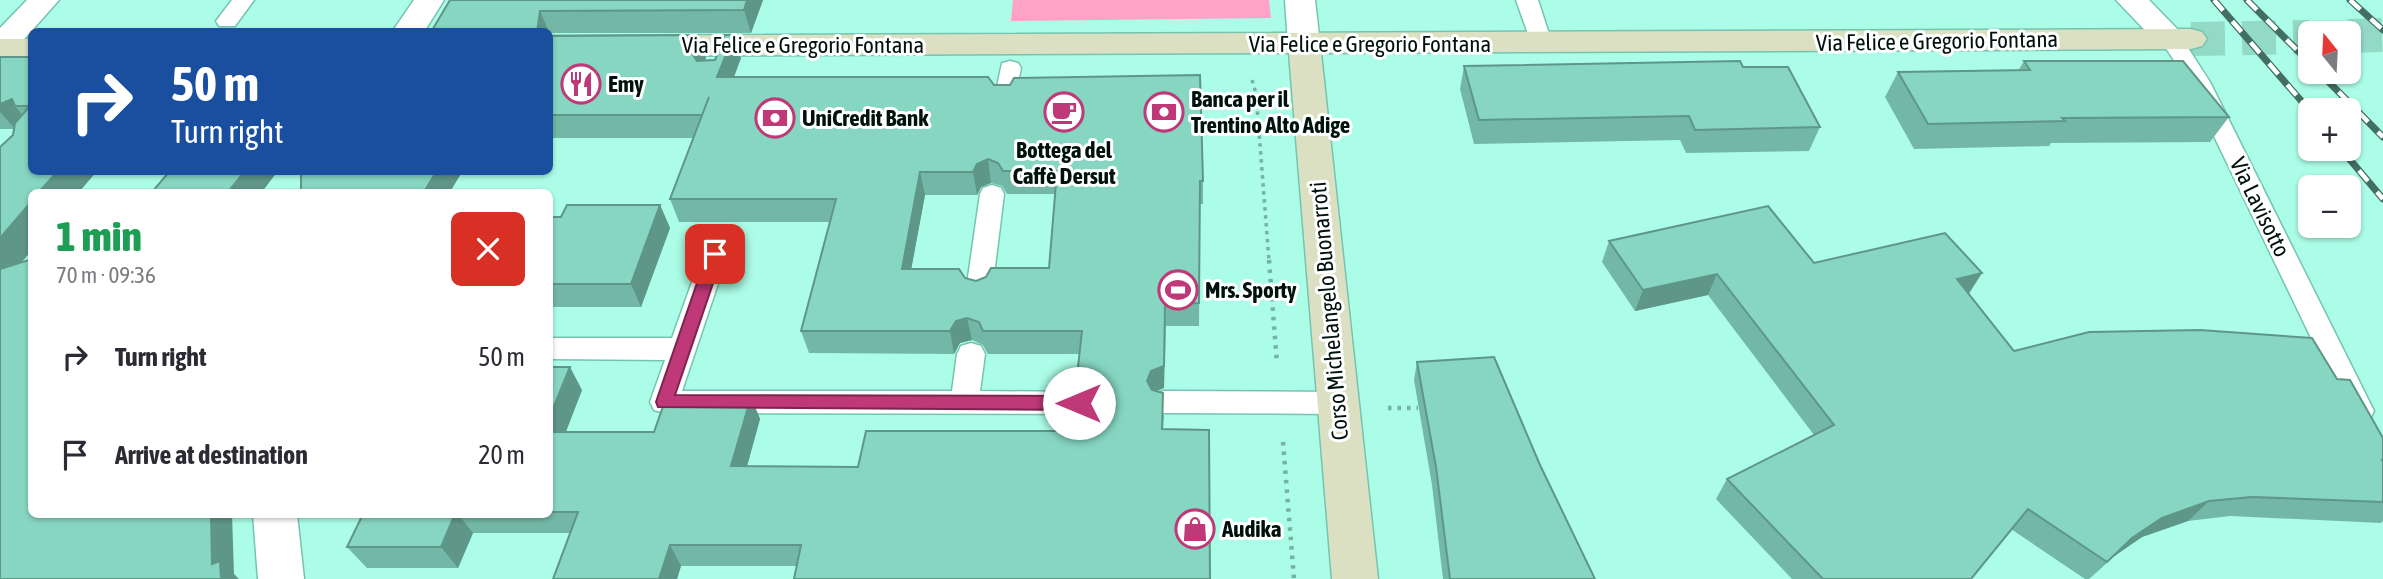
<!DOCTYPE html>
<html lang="en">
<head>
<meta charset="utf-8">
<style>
  body { margin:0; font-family:"Asap Condensed",sans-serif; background:#f7f7f7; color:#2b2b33; height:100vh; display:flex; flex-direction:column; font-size:26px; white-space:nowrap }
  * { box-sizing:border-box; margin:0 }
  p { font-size:23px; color:#7c7c81 }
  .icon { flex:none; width:38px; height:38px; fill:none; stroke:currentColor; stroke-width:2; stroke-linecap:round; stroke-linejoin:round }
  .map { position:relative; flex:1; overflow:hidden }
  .panel { position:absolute; left:28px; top:189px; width:525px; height:329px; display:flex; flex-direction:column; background:#fff; border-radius:10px; box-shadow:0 2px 5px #0004 }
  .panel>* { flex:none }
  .banner { position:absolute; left:28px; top:28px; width:525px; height:147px; border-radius:10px; box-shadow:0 2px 5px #0004; background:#1a4fa0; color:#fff; overflow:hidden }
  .needle { width:46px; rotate:342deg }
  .controls { position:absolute; left:2298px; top:21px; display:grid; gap:14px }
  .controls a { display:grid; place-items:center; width:63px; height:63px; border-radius:10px; background:#fff; box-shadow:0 2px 5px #0004; font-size:35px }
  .pin { position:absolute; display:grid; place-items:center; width:60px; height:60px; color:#fff; margin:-30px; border-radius:14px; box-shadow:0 4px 10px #0006 }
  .me { position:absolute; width:77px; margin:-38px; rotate:270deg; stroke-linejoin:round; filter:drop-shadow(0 0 5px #0008) }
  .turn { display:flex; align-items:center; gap:24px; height:147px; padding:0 28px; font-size:32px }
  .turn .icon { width:91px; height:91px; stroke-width:2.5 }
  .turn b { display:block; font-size:49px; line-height:60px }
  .round { display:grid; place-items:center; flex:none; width:74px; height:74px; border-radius:10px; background:#f7f7f7 }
  .overview { display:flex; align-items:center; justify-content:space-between; height:119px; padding:0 28px }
  h1 { font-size:42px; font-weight:800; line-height:52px; color:#1e9e55 }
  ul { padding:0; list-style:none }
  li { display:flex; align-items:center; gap:21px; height:98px; padding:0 28px }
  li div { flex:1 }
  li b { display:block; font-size:26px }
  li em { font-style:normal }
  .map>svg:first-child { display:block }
  .green { fill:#fea3c5 }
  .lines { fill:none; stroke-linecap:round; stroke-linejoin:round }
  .secondary-tunnel { stroke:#92dac6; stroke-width:34; stroke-dasharray:34 17; stroke-linecap:butt }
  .lane-casing { stroke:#74c4b0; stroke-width:3 }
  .street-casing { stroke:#74c4b0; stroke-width:3 }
  .secondary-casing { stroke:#74c4b0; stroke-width:3 }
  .path-far1 { stroke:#75b2a1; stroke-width:3.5; stroke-dasharray:3.5 4.5; stroke-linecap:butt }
  .path { stroke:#75b2a1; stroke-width:4.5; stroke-dasharray:3.5 6; stroke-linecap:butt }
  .lane { fill:#fff; fill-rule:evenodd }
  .street { fill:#fff; fill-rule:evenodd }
  .secondary { fill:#dce0c3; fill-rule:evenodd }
  .rail-casing { stroke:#436e62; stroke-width:7 }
  .rail { stroke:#fff; stroke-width:4.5; stroke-dasharray:14; stroke-linecap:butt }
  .wall { fill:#73b8a6; fill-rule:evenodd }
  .shaded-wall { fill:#5e9687 }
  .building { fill:#86d6c1; stroke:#5e9687; stroke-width:2; fill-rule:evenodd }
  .route { fill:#bf3878; stroke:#7c244e; stroke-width:2 }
  .labels { text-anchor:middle; stroke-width:6; stroke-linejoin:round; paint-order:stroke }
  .street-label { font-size:23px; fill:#00120d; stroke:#fff }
  .poi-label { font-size:23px; font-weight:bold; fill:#00120d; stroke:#fff; text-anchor:start }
</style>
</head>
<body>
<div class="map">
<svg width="2383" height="579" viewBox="0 0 2383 579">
  <rect width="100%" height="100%" fill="#acfde7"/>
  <polygon class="green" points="1013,0 1269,0 1271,18 1011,21"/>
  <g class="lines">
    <g class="secondary-tunnel">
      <polyline points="2348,36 2383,35"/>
      <polyline points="2191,39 2310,37"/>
    </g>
    <g class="lane-casing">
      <g id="lane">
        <polygon points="232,0 254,0 235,26 219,26 216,21"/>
        <polygon points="1516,0 1538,0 1552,43 1549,48 1533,48"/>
        <polygon points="2171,32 2179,34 2210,82 2374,411 2370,419 2360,422 2350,419 2188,82 2160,39"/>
        <polygon points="1010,61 1018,63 1021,68 1013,105 997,105 994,100 1002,63"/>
        <polygon points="992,185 1001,188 1004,194 992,291 988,298 979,301 970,298 966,291 980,194 983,188"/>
        <polygon points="715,245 724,247 728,254 682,391 952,391 957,354 961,346 971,343 981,346 985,354 980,391 1079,392 1089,395 1093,403 1089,411 1079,414 664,413 654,410 650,402 665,360 550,359 550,338 672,338 702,254 706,247"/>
        <polygon points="1164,391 1338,392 1348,395 1352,403 1348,411 1338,414 1164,413 1154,410 1150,402 1154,394"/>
      </g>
    </g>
    <g class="street-casing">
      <g id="street">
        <polygon points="27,0 59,0 11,54 0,57 0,28"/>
        <polygon points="414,0 444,0 424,32 392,32"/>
        <polygon points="1285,0 1315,0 1320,44 1315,51 1304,54 1293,51 1288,44"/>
        <polygon points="2116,0 2149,0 2187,39 2182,46 2171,49 2160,46"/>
        <polygon points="253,514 297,514 304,579 258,579"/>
      </g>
    </g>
    <g class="secondary-casing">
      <g id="secondary">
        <polygon points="2191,29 2202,32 2207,39 2202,46 2191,49 1321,53 1378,579 1332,579 1289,53 550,56 550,36"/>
        <rect x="0" y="39" width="32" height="20"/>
      </g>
    </g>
    <polyline class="path-far1" points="1252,80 1256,93 1269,261"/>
    <g class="path">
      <polyline points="1269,260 1277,364"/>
      <polyline points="1388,408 1418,408"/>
      <polyline points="1283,442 1294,579"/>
    </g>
    <use href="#lane" class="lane"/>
    <use href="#street" class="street"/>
    <use href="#secondary" class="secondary"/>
    <g class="rail-casing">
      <g id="rail">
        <polyline points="2214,0 2310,111"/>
        <polyline points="2247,0 2310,63"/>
        <polyline points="2350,0 2383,30"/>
        <polyline points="2319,72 2383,137"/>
        <polyline points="2341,149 2383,199"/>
      </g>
    </g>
    <use href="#rail" class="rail"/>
  </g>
  <g class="wall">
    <path d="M 450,0 L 763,0 L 751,33 L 550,33 L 550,36 L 706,58 L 705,60 L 741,58 L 734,77 L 994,85 L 1203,181 L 1203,204 L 1200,204 L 1199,326 L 1166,326 L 1164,388 L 1156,391 L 1164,416 L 1163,429 L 797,566 L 681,566 L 677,579 L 553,579 L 570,533 L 473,533 L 458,568 L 367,568 L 347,547 L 363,514 L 550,514 L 550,367 L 582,390 L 566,432 L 654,432 L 751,397 L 760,419 L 747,466 L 858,467 L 1073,431 L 1086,391 L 1081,390 L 1078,367 L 1080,354 L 988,354 L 983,345 L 972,340 L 960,343 L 954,354 L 809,353 L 801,331 L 830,222 L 679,222 L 670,199 L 694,138 L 550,138 L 550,32 L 431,32 ZM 991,183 L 1002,186 L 1007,194 L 1055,194 L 1049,268 L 976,281 L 965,278 L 911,269 L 925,195 L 977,195 L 981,187 Z"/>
    <polygon points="0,57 32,57 32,172 96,172 79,192 32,192 32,250 21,262 234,574 0,579 14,129 0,129"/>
    <polygon points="2024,61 2229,117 2210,142 2051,143 2049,146 1914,149 1885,97 1898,72 2018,71"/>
    <polygon points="1464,66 1743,67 1820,127 1809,151 1686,153 1680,140 1474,144 1460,89"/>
    <polygon points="660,205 670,228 641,307 550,307 550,217 561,217"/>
    <polygon points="1609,241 1814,263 1982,273 1969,294 2014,351 2337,379 2383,438 2383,521 2381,523 2230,516 2188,521 2142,537 2113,557 2089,579 2085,579 2011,529 1971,579 1792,579 1716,499 1727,479 1814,435 1708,295 1635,311 1602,262"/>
    <polygon points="1417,362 1540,465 1595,579 1443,579 1432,485 1414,380"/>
  </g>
  <g class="shaded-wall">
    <polygon points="747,0 763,0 751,33 744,10"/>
    <polygon points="540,11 549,32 537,32"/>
    <polygon points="698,35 706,58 700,75 691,52"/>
    <polygon points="734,35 741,58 725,100 717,77"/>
    <polygon points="12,99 15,106 29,123 15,129 0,112 0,104"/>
    <polygon points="988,159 991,183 981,187 977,195 973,172 977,164"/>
    <polygon points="57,172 96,172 79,192 39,192"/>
    <polygon points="244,172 277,172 262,192 228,192"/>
    <polygon points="436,172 462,172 450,192 424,192"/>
    <polygon points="920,172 925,195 907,292 902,269"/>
    <polygon points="32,201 32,250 0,288 0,238"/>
    <polygon points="660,205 670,228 641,307 631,284"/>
    <polygon points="1982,273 1968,294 1957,279"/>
    <polygon points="1717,274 1708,295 1635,311 1643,290"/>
    <polygon points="1165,304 1164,388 1152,393 1147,381"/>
    <polygon points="967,318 972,340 960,343 954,354 950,331 956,321"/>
    <polygon points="570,367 582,390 557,454 550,442 550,416"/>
    <polygon points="751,397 760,419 741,488 731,466"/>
    <polygon points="2209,501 2188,521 2142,537 2113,557 2089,579 2132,538 2162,518"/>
    <polygon points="211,514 232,514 234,574 239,579 221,579 212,564"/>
    <polygon points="455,514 458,514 473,533 458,568 441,547"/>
    <polygon points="670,545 681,566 677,579 659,579"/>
  </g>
  <g class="building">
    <polygon points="450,0 747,0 744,10 540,11 537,32 431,32"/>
    <path d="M 698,35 L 691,52 L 697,61 L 715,60 L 725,35 L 734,35 L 717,77 L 988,77 L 994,85 L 1010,85 L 1014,78 L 1200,75 L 1203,181 L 1200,181 L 1199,303 L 1165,304 L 1164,366 L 1151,371 L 1147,381 L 1152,390 L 1163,393 L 1162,429 L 1209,430 L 1210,579 L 794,579 L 801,545 L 670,545 L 659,579 L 553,579 L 578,512 L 550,512 L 550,432 L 654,432 L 666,398 L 751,397 L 731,466 L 858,467 L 866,431 L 1073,431 L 1076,394 L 1089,390 L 1093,380 L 1088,370 L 1078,367 L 1082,331 L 983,331 L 979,322 L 967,318 L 956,321 L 950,331 L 801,331 L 836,199 L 670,199 L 709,97 L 702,115 L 550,115 L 550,36 ZM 988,159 L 998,163 L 1003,171 L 1057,171 L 1049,268 L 991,268 L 986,277 L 976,281 L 965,278 L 959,269 L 902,269 L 920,172 L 973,172 L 977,164 Z"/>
    <polygon points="0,57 32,57 32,172 57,172 39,192 32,192 32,201 0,238 0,147 13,135 15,123 30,106 15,106 12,99 0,104"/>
    <polygon points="1740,61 1743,67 1788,67 1820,127 1695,130 1689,116 1479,120 1464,66"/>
    <polygon points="2024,61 2183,61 2229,117 2062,118 2065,121 1928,124 1898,72 2030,70"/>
    <polygon points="169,172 244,172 228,192 152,192"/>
    <polygon points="301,172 436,172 424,192 301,192"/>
    <polygon points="567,205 660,205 631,284 550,284 550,217 561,217"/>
    <polygon points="1768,206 1814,263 1945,233 1982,273 1957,279 2014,351 2089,332 2200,330 2312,338 2337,379 2350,380 2383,438 2383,460 2382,460 2383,462 2383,502 2252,497 2209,501 2162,518 2132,538 2107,562 2028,509 1971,579 1823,579 1727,479 1834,425 1717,274 1643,290 1609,241"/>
    <polygon points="32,259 32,514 211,514 212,564 220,561 221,579 0,579 0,269"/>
    <polygon points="1494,357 1540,465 1595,579 1450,579 1436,467 1417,362"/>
    <polygon points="550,367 570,367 550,416"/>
    <polygon points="363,514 455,514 441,547 347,547"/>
  </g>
  <polygon class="route" points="715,248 723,254 675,395 1079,396 1088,403 1079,410 658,407 656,402 707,254"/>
  <defs>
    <g id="restaurant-ring" transform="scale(2.0125)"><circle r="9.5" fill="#fff" stroke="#bf3878" stroke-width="1.5"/><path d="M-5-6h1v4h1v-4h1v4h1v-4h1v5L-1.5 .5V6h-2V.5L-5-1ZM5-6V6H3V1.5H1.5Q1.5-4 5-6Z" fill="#bf3878"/></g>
    <g id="cafe-ring" transform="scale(2.0125)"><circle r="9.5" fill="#fff" stroke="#bf3878" stroke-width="1.5"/><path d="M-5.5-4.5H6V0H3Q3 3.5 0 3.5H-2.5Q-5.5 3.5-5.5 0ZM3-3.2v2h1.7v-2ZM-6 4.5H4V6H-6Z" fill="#bf3878"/></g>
    <g id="bank-ring" transform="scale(2.0125)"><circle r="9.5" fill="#fff" stroke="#bf3878" stroke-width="1.5"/><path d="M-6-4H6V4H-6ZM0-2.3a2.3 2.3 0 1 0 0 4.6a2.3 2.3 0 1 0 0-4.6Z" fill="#bf3878"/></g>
    <g id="stadium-ring" transform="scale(2.0125)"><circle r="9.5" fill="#fff" stroke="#bf3878" stroke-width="1.5"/><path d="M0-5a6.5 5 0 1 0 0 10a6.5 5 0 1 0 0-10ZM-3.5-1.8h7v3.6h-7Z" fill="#bf3878"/></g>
    <g id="shop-ring" transform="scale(2.0125)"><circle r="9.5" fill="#fff" stroke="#bf3878" stroke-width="1.5"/><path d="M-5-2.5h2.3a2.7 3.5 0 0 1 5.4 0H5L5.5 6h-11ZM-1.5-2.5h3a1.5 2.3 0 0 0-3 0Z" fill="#bf3878"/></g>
  </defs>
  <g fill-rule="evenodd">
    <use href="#restaurant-ring" x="581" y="84"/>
    <use href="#cafe-ring" x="1064" y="112"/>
    <use href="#bank-ring" x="1164" y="112"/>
    <use href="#bank-ring" x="775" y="118"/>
    <use href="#stadium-ring" x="1178" y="290"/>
    <use href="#shop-ring" x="1195" y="529"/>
  </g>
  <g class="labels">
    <g class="street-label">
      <text transform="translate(1937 41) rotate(-1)" y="8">Via Felice e Gregorio Fontana</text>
      <text x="1370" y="52">Via Felice e Gregorio Fontana</text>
      <text x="803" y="53">Via Felice e Gregorio Fontana</text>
      <text transform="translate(2260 207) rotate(64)" y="8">Via Lavisotto</text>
      <text transform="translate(1329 311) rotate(-95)" y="8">Corso Michelangelo Buonarroti</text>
    </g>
    <g class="poi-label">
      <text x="608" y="92">Emy</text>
      <text x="1191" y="107">Banca per il<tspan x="1191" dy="26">Trentino Alto Adige</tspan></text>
      <text x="802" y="126">UniCredit Bank</text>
      <text x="1064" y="158" text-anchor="middle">Bottega del<tspan x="1064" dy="26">Caffè Dersut</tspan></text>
      <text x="1205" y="298">Mrs. Sporty</text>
      <text x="1222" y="537">Audika</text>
    </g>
  </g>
</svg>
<div class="controls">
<a><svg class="needle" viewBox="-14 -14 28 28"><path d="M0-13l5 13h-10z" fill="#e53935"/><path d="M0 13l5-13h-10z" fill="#7c7c81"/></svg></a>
<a>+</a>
<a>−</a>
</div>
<div class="pin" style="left:715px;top:254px;background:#d93025"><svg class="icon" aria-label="arrive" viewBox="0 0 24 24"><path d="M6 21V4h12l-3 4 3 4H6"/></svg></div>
<svg class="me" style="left:1079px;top:403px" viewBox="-20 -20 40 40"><circle r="19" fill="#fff"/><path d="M0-13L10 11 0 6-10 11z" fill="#bf3878"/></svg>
<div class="banner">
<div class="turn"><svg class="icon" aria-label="right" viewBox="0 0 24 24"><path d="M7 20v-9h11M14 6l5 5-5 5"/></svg><div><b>50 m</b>Turn right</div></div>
</div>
<section class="panel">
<div class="overview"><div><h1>1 min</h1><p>70 m · 09:36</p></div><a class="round" style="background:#d93025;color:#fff"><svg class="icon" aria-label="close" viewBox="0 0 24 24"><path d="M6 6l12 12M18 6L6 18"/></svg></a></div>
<ul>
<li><svg class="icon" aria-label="right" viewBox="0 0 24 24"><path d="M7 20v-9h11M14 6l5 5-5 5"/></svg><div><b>Turn right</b></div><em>50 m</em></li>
<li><svg class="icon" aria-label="arrive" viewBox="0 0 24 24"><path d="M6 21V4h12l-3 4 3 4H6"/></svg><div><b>Arrive at destination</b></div><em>20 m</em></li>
</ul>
</section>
</div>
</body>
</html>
